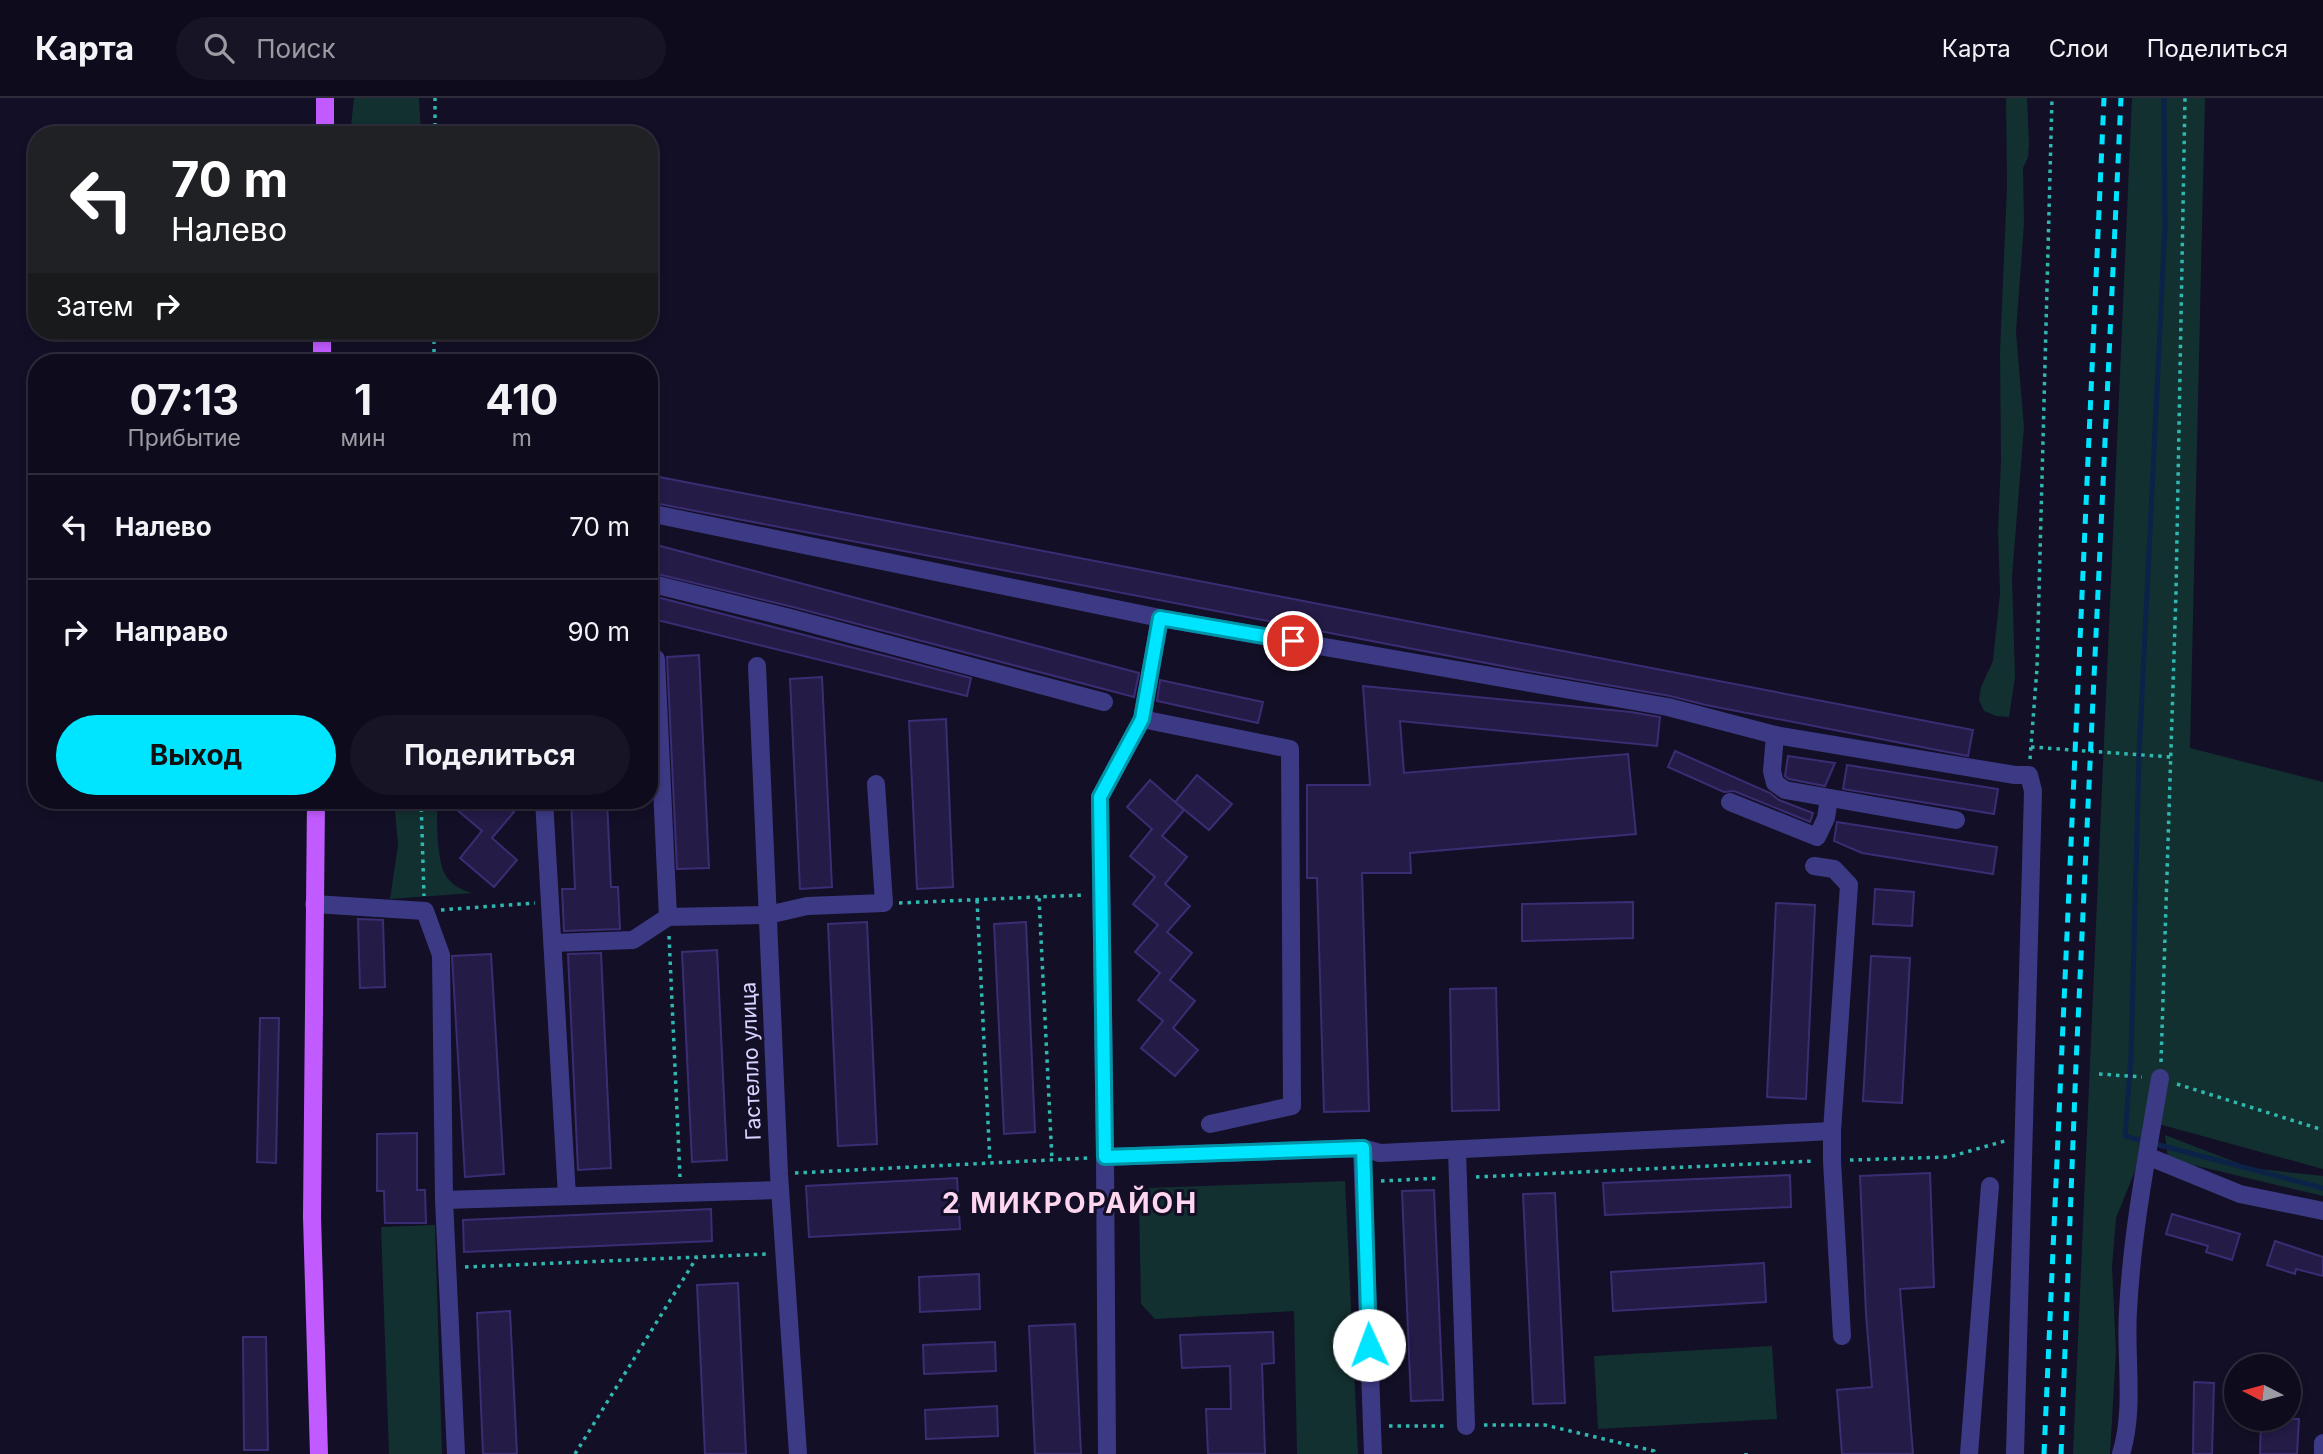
<!DOCTYPE html>
<html lang="ru">
<head>
<meta charset="utf-8">
<style>
  body { margin:0; font-family:Inter,sans-serif; background:#171425; color:#f1f3f6; height:100vh; display:flex; flex-direction:column; font-size:26px; white-space:nowrap }
  * { box-sizing:border-box; margin:0 }
  p { font-size:23px; color:#9b9ba3 }
  .icon { flex:none; width:38px; height:38px; fill:none; stroke:currentColor; stroke-width:2; stroke-linecap:round; stroke-linejoin:round }
  .map { position:relative; flex:1; overflow:hidden }
  .details { position:absolute; left:28px; top:256px; width:630px; height:455px; display:flex; flex-direction:column; background:#0e0b1c; border-radius:28px; box-shadow:0 4px 10px #0003,0 0 0 2px #2e2b3b }
  .details>* { flex:none }
  .banner { position:absolute; left:28px; top:28px; width:630px; height:214px; border-radius:28px; box-shadow:0 4px 10px #0003,0 0 0 2px #2e2b3b; background:#202124; color:#fff; overflow:hidden }
  .needle { width:46px; rotate:276deg }
  .tools { position:absolute; left:2224px; top:1256px; display:grid; gap:14px }
  .tools a { display:grid; place-items:center; width:77px; height:77px; border-radius:50%; background:#0e0b1c; box-shadow:0 4px 10px #0003,0 0 0 2px #2e2b3b; font-size:35px }
  .pin { position:absolute; display:grid; place-items:center; width:60px; height:60px; color:#fff; margin:-30px; border:4px solid #fff; border-radius:50%; box-shadow:0 2px 7px #0007 }
  .me { position:absolute; width:77px; margin:-38px; rotate:358deg; stroke-linejoin:round; filter:drop-shadow(0 0 5px #0008) }
  .turn { display:flex; align-items:center; gap:24px; height:147px; padding:0 28px; font-size:32px }
  .turn .icon { width:91px; height:91px; stroke-width:2.5 }
  .turn b { display:block; font-size:49px; line-height:60px }
  .then { display:flex; align-items:center; height:66px; padding:0 28px; background:#0003; gap:14px; font-size:26px }
  .eta { display:flex; justify-content:space-evenly; align-items:center; height:119px; text-align:center }
  .eta b { font-size:42px; font-weight:700; line-height:49px }
  .button { display:flex; gap:14px; margin-top:auto; padding:14px 28px }
  .button a { flex:1; height:80px; border-radius:42px; background:#00e5ff; color:#111; font-size:28px; font-weight:700; line-height:80px; text-align:center }
  .button a+a { background:#171425; color:#f1f3f6 }
  ul { padding:0; list-style:none }
  li { display:flex; align-items:center; gap:21px; height:105px; padding:0 28px; border-top:2px solid #2e2b3b }
  li div { flex:1 }
  li b { display:block; font-size:26px }
  li em { font-style:normal }
  header { display:flex; align-items:center; gap:42px; box-sizing:border-box; height:98px; padding:0 35px; background:#0e0b1c; border-bottom:2px solid #2e2b3b }
  header strong { font-size:33px }
  nav { display:flex; gap:38px; margin-inline-start:auto; font-size:24px }
  .search { width:490px; height:63px; background:#171425; display:flex; align-items:center; gap:18px; box-sizing:border-box; padding:0 24px; border-radius:38px; color:#9b9ba3; font-size:26px }
  .map>svg:first-child { display:block }
  .green { fill:#12302f }
  .lines { fill:none; stroke-linecap:round; stroke-linejoin:round }
  .stream { stroke:#0c2248; stroke-width:5 }
  .building { fill:#241b47; stroke:#3b2d73; stroke-width:2 }
  .path { stroke:#2fb8b0; stroke-width:3.5; stroke-dasharray:3.5 5; stroke-linecap:butt }
  .minor { stroke:#3d3a85; stroke-width:18 }
  .major { stroke:#c25bff; stroke-width:18 }
  .rail { stroke:#00e5ff; stroke-width:5; stroke-dasharray:10 9; stroke-linecap:butt }
  .route-casing { stroke:#0095a6; stroke-width:18 }
  .route { stroke:#00e5ff; stroke-width:12 }
  .labels { text-anchor:middle; stroke-width:6; stroke-linejoin:round; paint-order:stroke }
  .street-label { font-size:21px; fill:#d9d4ff; stroke:#130f26 }
  .district-label { font-size:28px; font-weight:bold; letter-spacing:2px; fill:#ffd6f0; stroke:#130f26 }
</style>
</head>
<body>
<header>
<strong>Карта</strong>
<div class="search"><svg class="icon" aria-label="search" viewBox="0 0 24 24"><circle cx="10" cy="10" r="6"/><path d="M15 15l6 6"/></svg>Поиск</div>
<nav><a>Карта</a><a>Слои</a><a>Поделиться</a></nav>
</header>
<div class="map">
<svg width="2323" height="1356" viewBox="0 0 2323 1356">
  <rect width="100%" height="100%" fill="#130f26"/>
  <g class="green">
    <polygon points="354,0 419,0 421,37 350,37"/>
    <polygon points="2006,0 2027,0 2029,46 2028,59 2023,70 2024,126 2016,234 2024,329 2012,479 2015,579 2009,619 1996,618 1984,613 1979,602 1981,589 1993,563 2000,495 1998,432 2001,363 2000,254 2007,88"/>
    <polygon points="2132,0 2205,0 2190,650 2323,684 2323,1071 2144,1022 2135,1073 2116,1120 2112,1169 2116,1253 2110,1356 2073,1356"/>
    <path d="M 394,702 L 438,702 C 436,718 437,763 445,776 C 450,786 462,793 473,795 L 390,801 L 398,747 Z"/>
    <polygon points="2165,1037 2251,1070 2323,1078 2323,1098 2168,1061"/>
    <polygon points="1345,1083 1358,1356 1297,1356 1294,1213 1155,1221 1141,1206 1139,1104 1149,1090"/>
    <polygon points="435,1127 442,1356 389,1356 381,1129"/>
    <polygon points="1772,1248 1777,1321 1598,1331 1594,1258"/>
  </g>
  <g class="lines">
    <polyline class="stream" points="2164,0 2165,129 2139,658 2131,959 2125,1038 2323,1090"/>
  </g>
  <g class="building">
    <polygon points="649,377 1973,632 1968,658 1706,607 1670,598 1528,573 649,404"/>
    <polygon points="649,445 1139,575 1134,599 793,509 649,474"/>
    <polygon points="649,497 971,580 967,598 649,520"/>
    <polygon points="699,557 709,770 677,771 667,559"/>
    <polygon points="822,579 832,789 800,791 790,581"/>
    <polygon points="1160,582 1263,604 1258,625 1157,603"/>
    <polygon points="1363,588 1631,614 1660,619 1657,648 1400,623 1404,675 1628,656 1636,736 1410,755 1411,775 1362,775 1369,1013 1324,1014 1317,780 1307,780 1307,687 1370,687"/>
    <polygon points="946,621 953,789 917,791 909,623"/>
    <polygon points="1675,653 1770,695 1779,702 1813,715 1810,724 1734,693 1724,694 1668,669"/>
    <polygon points="1788,658 1835,665 1825,688 1789,681 1785,678"/>
    <polygon points="1847,667 1998,691 1994,716 1843,691"/>
    <polygon points="1197,677 1232,706 1209,732 1175,704"/>
    <polygon points="1150,682 1184,712 1162,738 1187,759 1165,786 1190,808 1167,834 1192,855 1170,882 1195,903 1173,930 1198,952 1175,978 1141,950 1163,923 1138,902 1160,875 1135,854 1158,827 1133,806 1155,779 1130,758 1152,731 1127,709"/>
    <polygon points="466,702 500,702 514,714 492,740 517,762 494,789 460,760 482,733 457,712"/>
    <polygon points="571,702 607,702 611,789 618,789 620,831 564,833 562,791 575,791"/>
    <polygon points="1837,724 1997,749 1993,776 1862,755 1834,743"/>
    <polygon points="1875,791 1914,794 1912,828 1873,826"/>
    <polygon points="1633,804 1633,840 1522,843 1522,806"/>
    <polygon points="1776,805 1815,807 1806,1001 1767,999"/>
    <polygon points="358,821 383,822 385,889 360,890"/>
    <polygon points="867,824 877,1046 838,1048 828,826"/>
    <polygon points="1026,824 1035,1034 1004,1036 994,826"/>
    <polygon points="717,852 727,1062 692,1064 682,854"/>
    <polygon points="601,855 611,1070 578,1072 568,856"/>
    <polygon points="491,856 504,1076 465,1079 452,858"/>
    <polygon points="1871,858 1910,860 1902,1005 1863,1003"/>
    <polygon points="1496,890 1499,1012 1452,1013 1450,891"/>
    <polygon points="260,920 279,920 276,1065 257,1064"/>
    <polygon points="417,1035 417,1092 425,1092 426,1125 385,1125 384,1093 377,1093 377,1036"/>
    <polygon points="1930,1075 1934,1189 1900,1191 1913,1356 1842,1356 1837,1292 1872,1289 1866,1216 1860,1078"/>
    <polygon points="1790,1077 1791,1109 1605,1117 1603,1085"/>
    <polygon points="957,1080 960,1131 809,1139 806,1088"/>
    <polygon points="1434,1092 1443,1302 1411,1303 1402,1093"/>
    <polygon points="1555,1095 1565,1305 1533,1306 1523,1096"/>
    <polygon points="711,1111 712,1143 464,1154 463,1122"/>
    <polygon points="2172,1116 2240,1136 2232,1162 2206,1154 2208,1148 2166,1136"/>
    <polygon points="2275,1143 2323,1159 2323,1178 2296,1171 2295,1176 2267,1167"/>
    <polygon points="1764,1165 1766,1204 1613,1213 1611,1174"/>
    <polygon points="979,1176 980,1211 920,1214 919,1179"/>
    <polygon points="738,1185 746,1356 705,1356 697,1187"/>
    <polygon points="510,1213 517,1356 483,1356 477,1215"/>
    <polygon points="1075,1226 1081,1356 1035,1356 1029,1228"/>
    <polygon points="1273,1234 1274,1265 1262,1266 1265,1356 1208,1356 1206,1311 1231,1311 1230,1268 1182,1270 1180,1237"/>
    <polygon points="243,1239 266,1239 268,1352 244,1352"/>
    <polygon points="995,1244 996,1273 924,1276 923,1247"/>
    <polygon points="2194,1284 2214,1285 2212,1356 2193,1356"/>
    <polygon points="997,1308 998,1338 926,1341 925,1312"/>
    <polygon points="2261,1321 2299,1321 2297,1356 2260,1356"/>
  </g>
  <g class="lines">
    <g class="path">
      <polyline points="435,37 435,0"/>
      <polyline points="434,263 434,233"/>
      <polyline points="2031,649 2171,659"/>
      <polyline points="2030,661 2037,570 2052,0"/>
      <polyline points="421,702 424,798"/>
      <polyline points="1039,800 1052,1062"/>
      <polyline points="977,802 990,1065"/>
      <polyline points="899,805 1084,797"/>
      <polyline points="441,812 535,805"/>
      <polyline points="669,838 680,1079"/>
      <polyline points="2161,964 2176,494 2185,0"/>
      <polyline points="2099,976 2142,979"/>
      <polyline points="2177,986 2323,1032"/>
      <polyline points="1850,1062 1949,1059 2008,1042"/>
      <polyline points="795,1075 1088,1060"/>
      <polyline points="1476,1079 1814,1063"/>
      <polyline points="1381,1083 1440,1080"/>
      <polyline points="465,1169 768,1156"/>
      <polyline points="1484,1327 1545,1327 1654,1353 1654,1356"/>
      <polyline points="1389,1328 1448,1328"/>
      <polyline points="1746,1355 1746,1356"/>
      <polyline points="575,1356 697,1159"/>
    </g>
    <g class="minor">
      <polyline points="649,415 1160,520 1668,609 1775,637 2015,677 2029,677 2033,693 2015,1356"/>
      <polyline points="649,485 790,520 1104,604"/>
      <polyline points="1160,520 1142,621 1100,699 1105,1059 1362,1050 1380,1055 1832,1033"/>
      <polyline points="656,561 668,819 768,817 807,808 884,805 876,686"/>
      <polyline points="757,568 779,1076 798,1356"/>
      <polyline points="1142,621 1290,651 1292,1008 1210,1026"/>
      <polyline points="1775,637 1772,673 1775,685 1785,692 1956,722"/>
      <polyline points="544,702 567,1098"/>
      <polyline points="1730,704 1817,739 1826,720 1829,700"/>
      <polyline points="1814,768 1834,771 1849,787 1832,1033 1832,1063 1842,1238"/>
      <polyline points="314,806 425,813 441,857 444,1102 780,1092"/>
      <polyline points="553,845 633,842 668,819"/>
      <polyline points="1362,1050 1373,1356"/>
      <polyline points="1457,1052 1466,1328"/>
      <polyline points="2147,1058 2240,1096 2323,1113"/>
      <polyline points="1105,1059 1107,1356"/>
      <polyline points="444,1102 456,1356"/>
      <polyline points="1969,1356 1990,1088"/>
      <path d="M 2121,1356 C 2135,1311 2125,1260 2128,1213 C 2132,1134 2147,1058 2160,980"/>
      <polyline points="2323,1356 2323,1345"/>
    </g>
    <g class="major">
      <polyline points="325,37 325,0"/>
      <polyline points="322,264 322,233"/>
      <polyline points="316,702 312,1119 319,1356"/>
    </g>
    <g class="rail">
      <polyline points="2044,1356 2104,0"/>
      <polyline points="2061,1356 2076,966 2121,0"/>
    </g>
  </g>
  <g class="lines">
    <g class="route-casing">
      <polyline id="route" points="1293,543 1160,520 1142,621 1100,699 1105,1059 1363,1050 1369,1247"/>
    </g>
    <use href="#route" class="route"/>
  </g>
  <g class="labels">
    <g class="street-label">
      <text transform="translate(751 963) rotate(-92)" y="7">Гастелло улица</text>
    </g>
    <g class="district-label">
      <text x="1070" y="1115">2 МИКРОРАЙОН</text>
    </g>
  </g>
</svg>
<div class="tools">
<a><svg class="needle" viewBox="-14 -14 28 28"><path d="M0-13l5 13h-10z" fill="#e53935"/><path d="M0 13l5-13h-10z" fill="#9b9ba3"/></svg></a>
</div>
<div class="pin" style="left:1293px;top:543px;background:#d93025"><svg class="icon" aria-label="arrive" viewBox="0 0 24 24"><path d="M6 21V4h12l-3 4 3 4H6"/></svg></div>
<svg class="me" style="left:1369px;top:1247px" viewBox="-20 -20 40 40"><circle r="19" fill="#fff"/><path d="M0-13L10 11 0 6-10 11z" fill="#00e5ff"/></svg>
<div class="banner">
<div class="turn"><svg class="icon" aria-label="left" viewBox="0 0 24 24"><path d="M17 20v-9H6M10 6l-5 5 5 5"/></svg><div><b>70 m</b>Налево</div></div>
<div class="then">Затем<svg class="icon" aria-label="right" viewBox="0 0 24 24"><path d="M7 20v-9h11M14 6l5 5-5 5"/></svg></div>
</div>
<section class="details">
<div class="eta">
<div><b>07:13</b><p>Прибытие</p></div>
<div><b>1</b><p>мин</p></div>
<div><b>410</b><p>m</p></div>
</div>
<ul>
<li><svg class="icon" aria-label="left" viewBox="0 0 24 24"><path d="M17 20v-9H6M10 6l-5 5 5 5"/></svg><div><b>Налево</b></div><em>70 m</em></li>
<li><svg class="icon" aria-label="right" viewBox="0 0 24 24"><path d="M7 20v-9h11M14 6l5 5-5 5"/></svg><div><b>Направо</b></div><em>90 m</em></li>
</ul>
<div class="button"><a>Выход</a><a>Поделиться</a></div>
</section>
</div>
</body>
</html>
